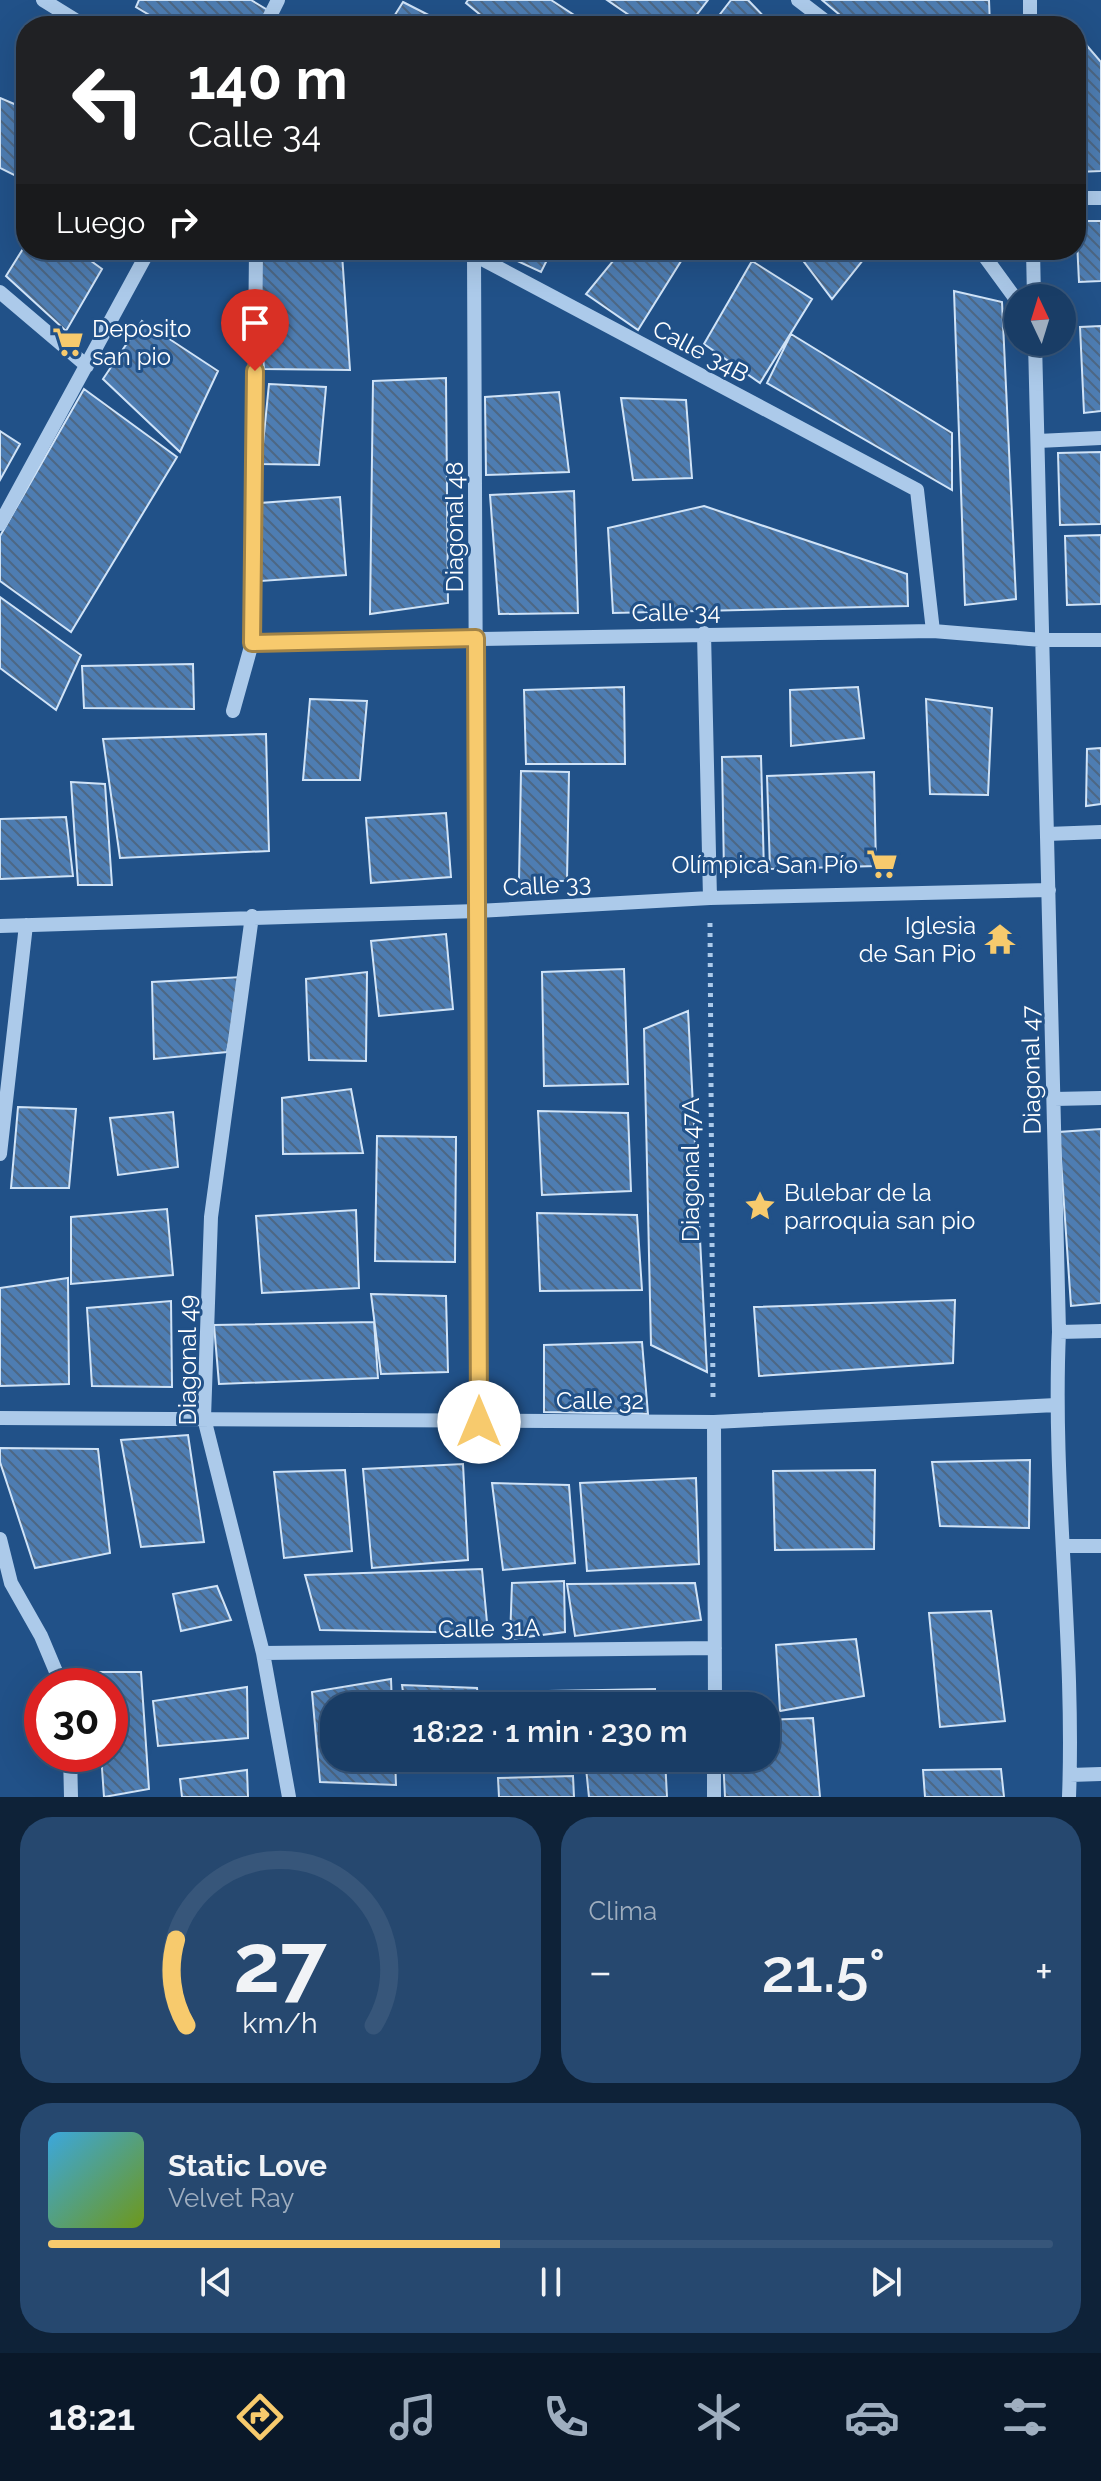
<!DOCTYPE html>
<html lang="es">
<head>
<meta charset="utf-8">
<style>
	body { margin:0; font-family:Raleway,sans-serif; background:#26486f; color:#f1f3f6; height:100vh; display:flex; flex-direction:column; font-size:30px; white-space:nowrap }
	* { box-sizing:border-box; margin:0 }
	p { font-size:26px; color:#9faebf }
	.icon { flex:none; width:44px; height:44px; fill:none; stroke:currentColor; stroke-width:2; stroke-linecap:round; stroke-linejoin:round }
	.map { position:relative; height:1797px; overflow:hidden }
	.drawer { display:flex; flex-direction:column; gap:20px; padding:20px; background:#0e2238; flex:1 }
	.drawer>* { flex:none }
	.top-card { position:absolute; left:16px; top:16px; width:1070px; height:244px; border-radius:32px; box-shadow:0 8px 32px #0002,0 0 0 2px #37567a; background:#202124; color:#fff; overflow:hidden }
	.needle { width:52px; rotate:356deg }
	.controls { position:absolute; left:1004px; top:284px; display:grid; gap:16px }
	.controls a { display:grid; place-items:center; width:72px; height:72px; border-radius:50%; background:#193d66; box-shadow:0 8px 32px #0002,0 0 0 2px #37567a; font-size:40px }
	.speed { position:absolute; left:24px; top:1668px; display:flex; gap:16px; font-size:40px; font-weight:700; text-align:center }
	.speed>* { display:grid; place-content:center; width:104px; height:104px; border-radius:50%; background:#193d66; box-shadow:0 8px 32px #0002,0 0 0 2px #37567a; line-height:1 }
	.speed .limit { border:12px solid #d22; background:#fff; color:#111 }
	.pin { position:absolute; display:grid; place-items:center; width:68px; height:68px; color:#fff; margin:-82px -34px; border-radius:50% 50% 50% 0; rotate:-45deg; box-shadow:0 0 8px #0007 }
	.pin .icon { rotate:45deg }
	.me { position:absolute; width:88px; margin:-44px; rotate:0deg; stroke-linejoin:round; filter:drop-shadow(0 0 6px #0008) }
	.turn { display:flex; align-items:center; gap:28px; height:168px; padding:0 40px; font-size:36px }
	.turn .icon { width:104px; height:104px; stroke-width:2.5 }
	.turn b { display:block; font-size:56px; line-height:68px }
	.then { display:flex; align-items:center; height:76px; padding:0 40px; background:#0003; gap:16px; font-size:30px }
	.big { font-size:60px; font-weight:600; line-height:1.1 }
	.drawer .card { flex:1; display:flex; flex-direction:column; justify-content:center; gap:12px; min-width:0; padding:0 28px; border-radius:32px; background:#26486f }
	.drawer .dial { align-items:center; gap:0 }
	.dial svg { height:208px; overflow:visible; fill:none; stroke:#37567a; stroke-width:7; stroke-linecap:round; text-anchor:middle }
	.dial text { fill:#f1f3f6; stroke:none }
	.song { display:flex; align-items:center; gap:24px }
	.cover { width:96px; height:96px; border-radius:12px; background:linear-gradient(135deg,hsl(200 70% 55%),hsl(80 70% 35%)) }
	.played { height:8px; border-radius:4px; background:linear-gradient(90deg,#f7ca6d 45%,#37567a 45%) }
	.keys { display:flex; justify-content:space-around; direction:ltr }
	.heat { display:flex; justify-content:space-between; align-items:center; font-size:44px; direction:ltr }
	.drawer .tiles { flex:1; display:grid; gap:20px; grid-template-columns:1fr 1fr }
	.card:last-child { grid-column:span 2 }
	.trip { position:absolute; left:320px; top:1692px; width:460px; height:80px; border-radius:32px; background:#193d66; box-shadow:0 8px 32px #0002,0 0 0 2px #37567a; font-weight:600; line-height:80px; text-align:center }
	.tab-bar { display:flex; height:128px; justify-content:space-around; align-items:center; background:#0a1829; color:#9faebf }
	.tab-bar .icon { width:56px; height:56px }
	.tab-bar .current { color:#f7ca6d }
	.tab-bar b { font-size:36px; color:#f1f3f6 }
	.map>svg:first-child { display:block }
	.building { fill:url(#building-back-hatch); stroke:#d0e3f7; stroke-width:2 }
	.lines { fill:none; stroke-linecap:round; stroke-linejoin:round }
	.path { stroke:#accaea; stroke-width:5; stroke-dasharray:4 6; stroke-linecap:butt }
	.minor { stroke:#accaea; stroke-width:14 }
	.route-casing { stroke:#a18347; stroke-width:20 }
	.route { stroke:#f7ca6d; stroke-width:14 }
	.labels { text-anchor:middle; dominant-baseline:central; stroke-width:6; stroke-linejoin:round; paint-order:stroke }
	.poi-label { font-size:24px; fill:#fff; stroke:#215188; text-anchor:start }
	.street-label { font-size:24px; fill:#fff; stroke:#215188 }
</style>
</head>
<body>
<div class="map">
<svg width="1101" height="1797" viewBox="0 0 1101 1797">
	<defs>
		<pattern id="building-back-hatch" width="6" height="6" patternUnits="userSpaceOnUse" patternTransform="scale(2)"><rect width="6" height="6" fill="#4e7db2"/><path d="M-1 5l2 2M0 0l6 6M5-1l2 2" fill="none" stroke="#4d6784"/></pattern>
	</defs>
	<rect width="100%" height="100%" fill="#215188"/>
	<path class="building" d="M139,0H251L271,12L262,26H168L136,7Z
		M468,0H551L591,26H494L466,3Z
		M607,0H708L688,26H645Z
		M731,0H748L773,26H711Z
		M822,0H989L990,26H853Z
		M403,2L450,26H388Z
		M1076,33L1101,62V171L1078,172Z
		M0,98L26,109V181L0,168Z
		M1076,221H1101V281L1079,282Z
		M26,244V250H76L102,269L66,331L6,276Z
		M494,250H552L541,272Z
		M622,250H688L638,330L586,294Z
		M795,250H871L832,299Z
		M342,254L350,370L264,369L256,255Z
		M752,261L812,299L760,383L704,344Z
		M954,291L1002,302L1016,599L965,605Z
		M142,321L218,371L180,452L103,379Z
		M1101,326V411L1084,413L1080,327Z
		M791,334L952,433V490L767,383Z
		M446,378L448,603L370,614L373,381Z
		M269,384L326,387L319,465L261,464Z
		M84,389L177,457L71,632L0,581V536Z
		M559,392L569,472L486,475L485,397Z
		M621,398L686,400L692,478L633,480Z
		M0,431L20,444L0,480Z
		M1101,452V524L1060,525L1058,453Z
		M574,491L578,613L499,614L490,495Z
		M340,497L346,575L261,581L260,503Z
		M704,506L907,574L908,606L613,613L608,528Z
		M1101,535V604L1067,605L1065,536Z
		M0,597L81,655L56,710L0,668Z
		M193,664L194,709L84,708L82,666Z
		M624,687L625,764H526L524,690Z
		M858,687L864,738L791,746L790,690Z
		M310,699L367,701L360,780H303Z
		M926,699L992,708L988,795L930,794Z
		M266,734L269,851L120,858L103,739Z
		M1101,748V804L1086,806L1087,749Z
		M761,756L764,872L724,873L722,757Z
		M521,771L569,772L567,881H519Z
		M874,772L876,866L770,869L767,776Z
		M71,782L105,784L112,885H78Z
		M446,813L451,877L371,883L366,818Z
		M66,817L73,876L0,879V819Z
		M446,934L453,1009L379,1016L371,941Z
		M624,969L628,1084L544,1086L542,972Z
		M367,972L366,1061L309,1060L306,979Z
		M242,977L227,1052L154,1059L152,982Z
		M688,1011L707,1372L651,1345L644,1029Z
		M351,1089L363,1153L283,1154L282,1098Z
		M18,1107L76,1109L69,1188H11Z
		M538,1111L628,1113L631,1191L542,1195Z
		M173,1112L178,1167L118,1175L110,1118Z
		M1101,1129V1303L1071,1306L1059,1132Z
		M377,1136L456,1137L455,1262L375,1261Z
		M167,1209L173,1275L71,1284V1217Z
		M356,1210L359,1288L262,1293L256,1216Z
		M537,1213L637,1215L642,1290L540,1291Z
		M68,1278L69,1384L0,1386V1288Z
		M371,1294L446,1296L448,1372L381,1374Z
		M955,1300L953,1363L759,1376L754,1307Z
		M171,1301L172,1387L92,1386L87,1308Z
		M374,1322L378,1378L219,1384L214,1325Z
		M642,1342L648,1414L544,1412V1345Z
		M188,1435L204,1542L141,1547L121,1440Z
		M0,1448L98,1449L110,1553L35,1568L0,1462Z
		M1030,1460L1029,1528L940,1526L932,1462Z
		M463,1464L468,1560L372,1568L363,1469Z
		M345,1470L352,1551L284,1558L274,1472Z
		M875,1470L874,1549L775,1550L773,1471Z
		M696,1478L699,1564L587,1571L580,1483Z
		M492,1483L569,1485L575,1563L503,1570Z
		M482,1569L488,1633L320,1630L305,1575Z
		M564,1581L565,1632L510,1639L512,1583Z
		M695,1583L701,1620L575,1636L567,1584Z
		M217,1586L231,1620L181,1631L173,1594Z
		M991,1611L1005,1721L940,1727L929,1613Z
		M856,1639L864,1696L780,1711L776,1645Z
		M96,1672H141L149,1789L104,1797L101,1754H110V1686H97Z
		M391,1679L392,1706H334V1758H395L396,1785L320,1782L312,1692Z
		M402,1685L477,1688L479,1706H405Z
		M247,1687L248,1738L158,1746L153,1701Z
		M655,1689V1706H497L496,1692Z
		M813,1718L820,1797H725L723,1758H766V1720Z
		M413,1758H483V1764L415,1773Z
		M500,1758H576L500,1763Z
		M665,1758L667,1797H589L586,1768Z
		M1001,1769L1004,1797H925L923,1770Z
		M247,1770L248,1797H182L180,1779Z
		M573,1776L574,1797H499L498,1778Z"/>
	<g class="lines">
		<path class="path" d="M710,923L713,1397"/>
		<path class="minor" d="M43,0L85,26
			M798,0L832,26
			M1030,0V26
			M265,26L278,0
			M1076,198H1101
			M465,250L917,490L933,631
			M980,250L1018,302
			M1033,250L1034,298
			M474,255L479,1422
			M0,292L87,366
			M1035,342L1059,1332C1052,1487 1075,1642 1069,1797
			M1038,441L1101,438
			M0,524L149,250
			M704,633L710,898
			M252,643L933,631L1042,640H1101
			M233,711L252,643L256,250
			M1047,834L1101,832
			M252,916L211,1217L204,1418L263,1653L289,1797
			M0,926L477,911L710,898L1049,890
			M1054,1099L1101,1098
			M0,1154L26,925
			M1059,1332L1101,1331
			M0,1418L714,1422L1056,1405
			M714,1422L715,1706
			M0,1539L11,1583L41,1636L62,1686
			M1064,1546H1101
			M263,1653L715,1648
			M70,1754L71,1797
			M1070,1775L1101,1774
			M714,1797V1758"/>
	</g>
	<g class="lines">
		<defs>
			<path id="route" d="M255,371L252,643L476,638L479,1422"/>
		</defs>
		<use href="#route" class="route-casing"/>
		<use href="#route" class="route"/>
	</g>
	<defs>
		<symbol id="supermarket-bare" viewBox="-9 -9 18 18"><path d="M-6-5.5h2.5l.6 2H6L4.5 2H-2.5L-4.4-4H-6ZM-1.5 3.2a1.3 1.3 0 1 0 .1 0ZM3 3.2a1.3 1.3 0 1 0 .1 0Z" fill="#f7ca6d" stroke="#215188" stroke-width="2.5" paint-order="stroke"/></symbol>
		<symbol id="temple-bare" viewBox="-9 -9 18 18"><path d="M0-6L5-2H3V0L6.5 2.5H4V6H1.5V3h-3V6H-4V2.5H-6.5L-3 0V-2H-5Z" fill="#f7ca6d" stroke="#215188" stroke-width="2.5" paint-order="stroke"/></symbol>
		<symbol id="sight-bare" viewBox="-9 -9 18 18"><path d="M0-6L1.8-2.2L6-1.7L2.9 1.2L3.7 5.4L0 3.3L-3.7 5.4L-2.9 1.2L-6-1.7L-1.8-2.2Z" fill="#f7ca6d" stroke="#215188" stroke-width="2.5" paint-order="stroke"/></symbol>
	</defs>
	<g fill-rule="evenodd">
		<use href="#supermarket-bare" x="46" y="320" width="44" height="44"/>
		<use href="#supermarket-bare" x="860" y="842" width="44" height="44"/>
		<use href="#temple-bare" x="978" y="917" width="44" height="44"/>
		<use href="#sight-bare" x="738" y="1184" width="44" height="44"/>
	</g>
	<g class="labels">
		<g class="poi-label">
			<text x="92" y="328">Deposito<tspan x="92" dy="28">san pio</tspan></text>
			<text x="858" y="864" text-anchor="end">Olímpica San Pío</text>
			<text x="976" y="925" text-anchor="end">Iglesia<tspan x="976" dy="28">de San Pio</tspan></text>
			<text x="784" y="1192">Bulebar de la<tspan x="784" dy="28">parroquia san pio</tspan></text>
		</g>
		<g class="street-label">
			<text transform="translate(701 351) rotate(28)">Calle 34B</text>
			<text transform="translate(454 527) rotate(-90)">Diagonal 48</text>
			<text transform="translate(676 612) rotate(-1)">Calle 34</text>
			<text transform="translate(547 885) rotate(-3)">Calle 33</text>
			<text transform="translate(1031 1070) rotate(-91)">Diagonal 47</text>
			<text transform="translate(690 1170) rotate(-90)">Diagonal 47A</text>
			<text transform="translate(187 1360) rotate(-90)">Diagonal 49</text>
			<text x="600" y="1400">Calle 32</text>
			<text transform="translate(489 1628) rotate(-1)">Calle 31A</text>
		</g>
	</g>
</svg>
<div class="controls">
<a><svg class="needle" viewBox="-14 -14 28 28"><path d="M0-13l5 13h-10z" fill="#e53935"/><path d="M0 13l5-13h-10z" fill="#9faebf"/></svg></a>
</div>
<div class="speed"><div class="limit">30</div></div>
<div class="pin" style="left:255px;top:371px;background:#d93025"><svg class="icon" aria-label="arrive" viewBox="0 0 24 24"><path d="M6 21V4h12l-3 4 3 4H6"/></svg></div>
<svg class="me" style="left:479px;top:1422px" viewBox="-20 -20 40 40"><circle r="19" fill="#fff"/><path d="M0-13L10 11 0 6-10 11z" fill="#f7ca6d"/></svg>
<div class="trip">18:22 · 1 min · 230 m</div>
<div class="top-card">
<div class="turn"><svg class="icon" aria-label="left" viewBox="0 0 24 24"><path d="M17 20v-9H6M10 6l-5 5 5 5"/></svg><div><b>140 m</b>Calle 34</div></div>
<div class="then">Luego<svg class="icon" aria-label="right" viewBox="0 0 24 24"><path d="M7 20v-9h11M14 6l5 5-5 5"/></svg></div>
</div>
</div>
<section class="drawer">
<div class="tiles">
<div class="card dial"><svg viewBox="0 0 100 80">
<path d="M14 69A42 42 0 1 1 86 69"/>
<path d="M14 69A42 42 0 0 1 10 36" stroke="#f7ca6d"/>
<text x="50" y="56" font-size="32" font-weight="700">27</text>
<text x="50" y="72" font-size="11">km/h</text>
</svg></div>
<div class="card"><p>Clima</p>
<div class="heat"><a>−</a><b class="big">21.5°</b><a>+</a></div>
</div>
<div class="card">
<div class="song"><i class="cover"></i><div><b>Static Love</b><p>Velvet Ray</p></div></div>
<div class="played"></div>
<div class="keys"><svg class="icon" aria-label="previous" viewBox="0 0 24 24"><path d="M18 5L8 12l10 7zM5 5v14"/></svg><svg class="icon" aria-label="pause" viewBox="0 0 24 24"><path d="M8 5v14M16 5v14"/></svg><svg class="icon" aria-label="next" viewBox="0 0 24 24"><path d="M6 5l10 7-10 7zM19 5v14"/></svg></div>
</div>
</div>
</section>
<nav class="tab-bar">
<b>18:21</b>
<svg class="icon current" aria-label="directions" viewBox="0 0 24 24"><path d="M12 3l9 9-9 9-9-9zM9 14v-3h6M13 9l2 2-2 2"/></svg>
<svg class="icon" aria-label="music" viewBox="0 0 24 24"><path d="M9 18V5l10-2v13"/><circle cx="6" cy="18" r="3"/><circle cx="16" cy="16" r="3"/></svg>
<svg class="icon" aria-label="phone" viewBox="0 0 24 24"><path d="M5 4h4l2 5-3 2q2 4 5 5l2-3 5 2v4C11 20 4 13 5 4z"/></svg>
<svg class="icon" aria-label="climate" viewBox="0 0 24 24"><path d="M12 3v18M4 7l16 10M4 17L20 7"/></svg>
<svg class="icon" aria-label="car" viewBox="0 0 24 24"><path d="M5 17H2v-5l4-1 3-4h7l3 4 3 1v5h-3M9 17h6M6 11h13"/><circle cx="7" cy="17" r="2"/><circle cx="17" cy="17" r="2"/></svg>
<svg class="icon" aria-label="filters" viewBox="0 0 24 24"><path d="M4 7h16M4 17h16"/><circle cx="9" cy="7" r="2"/><circle cx="15" cy="17" r="2"/></svg>
</nav>
</body>
</html>
